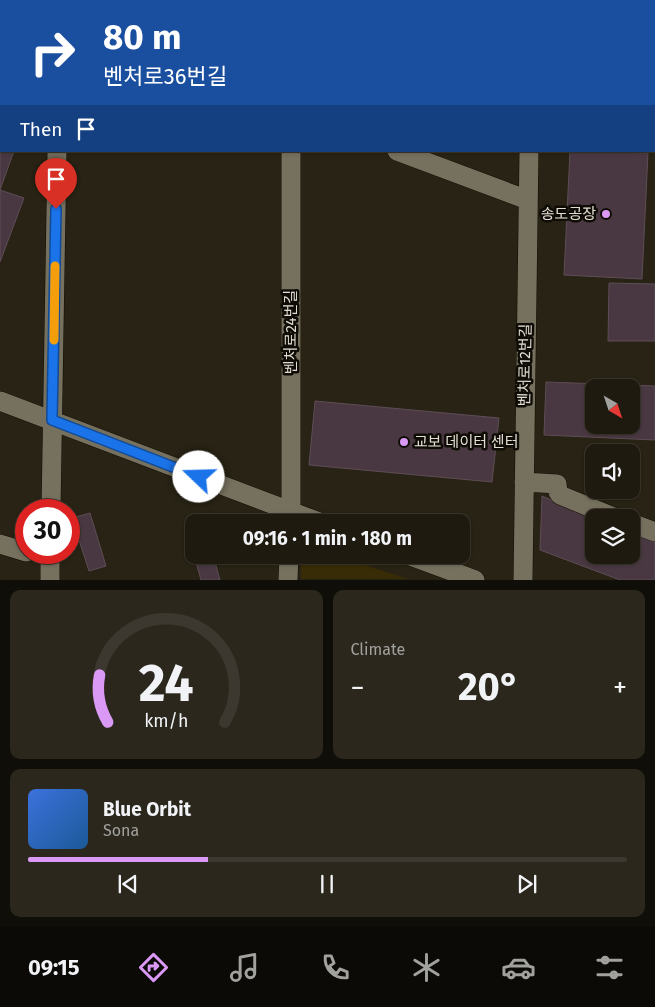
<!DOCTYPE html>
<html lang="en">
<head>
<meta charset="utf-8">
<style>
	body { margin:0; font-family:"Fira Sans","Noto Sans KR",sans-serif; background:#2b271d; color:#f1f3f6; height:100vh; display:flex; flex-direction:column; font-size:19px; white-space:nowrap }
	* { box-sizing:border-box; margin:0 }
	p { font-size:16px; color:#a1a19e }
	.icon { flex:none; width:28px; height:28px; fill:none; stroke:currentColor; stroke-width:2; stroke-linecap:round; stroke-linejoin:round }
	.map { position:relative; height:580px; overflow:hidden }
	.details { display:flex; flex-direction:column; gap:10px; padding:10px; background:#100e08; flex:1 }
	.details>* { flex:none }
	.hud { position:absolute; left:0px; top:0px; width:655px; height:152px; box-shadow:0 1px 4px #0004,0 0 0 1px #3c382f; background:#1a4fa0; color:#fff; overflow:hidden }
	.needle { width:32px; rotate:141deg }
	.buttons { position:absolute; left:585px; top:379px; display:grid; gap:10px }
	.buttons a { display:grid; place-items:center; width:55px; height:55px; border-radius:10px; background:#1e1a0f; box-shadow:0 1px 4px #0004,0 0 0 1px #3c382f; font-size:25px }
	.speed { position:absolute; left:15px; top:499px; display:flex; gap:10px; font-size:25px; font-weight:700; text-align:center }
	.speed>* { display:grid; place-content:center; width:65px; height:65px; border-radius:50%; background:#1e1a0f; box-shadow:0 1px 4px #0004,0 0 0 1px #3c382f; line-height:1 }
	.speed .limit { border:8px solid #d22; background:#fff; color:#111 }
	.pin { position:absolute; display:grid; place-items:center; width:42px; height:42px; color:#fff; margin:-51px -21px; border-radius:50% 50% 50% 0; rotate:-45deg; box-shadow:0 0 5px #0007 }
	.pin .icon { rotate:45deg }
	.me { position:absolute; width:55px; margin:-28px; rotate:291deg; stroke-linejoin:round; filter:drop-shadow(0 0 4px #0008) }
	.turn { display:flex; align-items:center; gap:18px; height:105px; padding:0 20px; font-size:22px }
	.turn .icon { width:65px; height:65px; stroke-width:2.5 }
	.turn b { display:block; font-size:35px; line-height:42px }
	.then { display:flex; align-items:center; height:48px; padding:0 20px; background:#0003; gap:10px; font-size:19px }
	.big { font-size:38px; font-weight:700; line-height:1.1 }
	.details .widget { flex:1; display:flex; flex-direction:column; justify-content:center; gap:8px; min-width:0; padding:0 18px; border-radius:10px; background:#2b271d }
	.details .dial { align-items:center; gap:0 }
	.dial svg { height:130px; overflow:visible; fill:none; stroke:#3c382f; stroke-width:7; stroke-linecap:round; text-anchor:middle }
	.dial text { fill:#f1f3f6; stroke:none }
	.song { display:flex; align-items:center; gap:15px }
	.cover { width:60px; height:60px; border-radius:8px; background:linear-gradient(135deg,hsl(220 70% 55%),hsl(210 70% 35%)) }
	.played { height:5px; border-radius:2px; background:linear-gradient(90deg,#db99f6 30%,#3c382f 30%) }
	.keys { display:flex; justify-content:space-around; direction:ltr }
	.heat { display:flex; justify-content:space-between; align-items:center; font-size:28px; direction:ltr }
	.details .tiles { flex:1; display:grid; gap:10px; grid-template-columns:1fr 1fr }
	.widget:last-child { grid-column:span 2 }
	.trip { position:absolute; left:185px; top:514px; width:285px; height:50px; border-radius:10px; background:#1e1a0f; box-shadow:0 1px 4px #0004,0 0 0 1px #3c382f; font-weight:700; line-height:50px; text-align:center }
	.menu { display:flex; height:80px; justify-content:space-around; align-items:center; background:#0c0a06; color:#a1a19e }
	.menu .icon { width:35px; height:35px }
	.menu .active { color:#db99f6 }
	.menu b { font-size:22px; color:#f1f3f6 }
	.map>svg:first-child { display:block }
	.green { fill:#382c06 }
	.building { fill:#493841; stroke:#5e4d56; fill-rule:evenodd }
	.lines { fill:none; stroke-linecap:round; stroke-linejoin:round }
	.minor-casing { stroke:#110c01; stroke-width:20 }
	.minor { stroke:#76705e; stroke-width:19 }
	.route-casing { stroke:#114b97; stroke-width:12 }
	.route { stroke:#1a73e8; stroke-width:9 }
	.slow { stroke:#f59e0b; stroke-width:9 }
	.poi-dot { fill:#db99f6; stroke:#0f0c06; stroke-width:2 }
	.labels { text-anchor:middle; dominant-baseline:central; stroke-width:5; stroke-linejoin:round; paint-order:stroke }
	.poi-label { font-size:15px; fill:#e1ddd3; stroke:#0f0c06; text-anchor:end }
	.street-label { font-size:15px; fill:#e1ddd3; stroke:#0f0c06 }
</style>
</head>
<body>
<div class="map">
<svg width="655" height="580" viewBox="0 0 655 580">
	<rect width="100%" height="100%" fill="#282314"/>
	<path class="green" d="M309,555H334L408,579H301V563Z"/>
	<path class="building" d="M360,0H492L360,1Z
		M0,87L1,151H14L0,190L24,198L0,262Z
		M570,151L648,153L642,279L564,275Z
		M609,283L655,284V341H608Z
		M546,382L655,386V440L544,435ZM594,388H631V425H594Z
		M315,401L499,418L492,482L309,465Z
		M542,496L595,518L594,555H631V532L655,542V580H620L540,550Z
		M90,513L106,566L89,571L72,518Z
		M194,555H213L220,580H201Z"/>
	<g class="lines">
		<defs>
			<path id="minor" d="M60,1V0
				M295,1V0
				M534,1V0
				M0,4L1,5
				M397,151L528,200
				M0,401L319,522
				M524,482L557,484L558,492L560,495L616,518
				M51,510L57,151
				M291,522V151
				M631,523L655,532
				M0,544L26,552
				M408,555L475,580
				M50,580V552
				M288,580L289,555
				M523,580L529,151"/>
		</defs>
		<use href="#minor" class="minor-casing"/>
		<use href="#minor" class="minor"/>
	</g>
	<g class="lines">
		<defs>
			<path id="route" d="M56,209L52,420L199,477"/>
		</defs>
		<use href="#route" class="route-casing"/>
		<use href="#route" class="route"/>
		<path class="slow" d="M54,340L55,266"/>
	</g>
	<g class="poi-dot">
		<circle cx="606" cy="214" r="5"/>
		<circle cx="404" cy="442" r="5"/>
	</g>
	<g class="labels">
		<g class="poi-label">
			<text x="596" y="214">송도공장</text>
			<text x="414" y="442" text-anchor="start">교보 데이터 센터</text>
		</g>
		<g class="street-label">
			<text transform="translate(291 332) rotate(-90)">벤처로24번길</text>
			<text transform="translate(525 365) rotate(-89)">벤처로12번길</text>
		</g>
	</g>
</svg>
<div class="buttons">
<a><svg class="needle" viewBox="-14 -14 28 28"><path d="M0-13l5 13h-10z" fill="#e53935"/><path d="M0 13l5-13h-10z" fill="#a1a19e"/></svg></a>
<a><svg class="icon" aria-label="sound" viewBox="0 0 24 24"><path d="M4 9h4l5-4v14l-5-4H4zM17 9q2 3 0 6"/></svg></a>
<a><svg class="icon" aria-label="layers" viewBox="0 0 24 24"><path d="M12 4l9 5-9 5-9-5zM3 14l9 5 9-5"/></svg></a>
</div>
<div class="speed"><div class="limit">30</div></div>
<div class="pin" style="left:56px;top:209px;background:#d93025"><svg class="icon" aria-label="arrive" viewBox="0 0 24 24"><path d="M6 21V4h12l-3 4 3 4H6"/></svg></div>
<svg class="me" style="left:199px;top:477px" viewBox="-20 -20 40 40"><circle r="19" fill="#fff"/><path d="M0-13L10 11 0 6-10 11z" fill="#1a73e8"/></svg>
<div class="trip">09:16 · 1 min · 180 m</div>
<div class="hud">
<div class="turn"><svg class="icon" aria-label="right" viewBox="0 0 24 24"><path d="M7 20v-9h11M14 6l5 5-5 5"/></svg><div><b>80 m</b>벤처로36번길</div></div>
<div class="then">Then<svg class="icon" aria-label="arrive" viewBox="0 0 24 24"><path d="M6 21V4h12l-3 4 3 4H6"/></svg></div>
</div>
</div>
<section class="details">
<div class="tiles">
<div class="widget dial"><svg viewBox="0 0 100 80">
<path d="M14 69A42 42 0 1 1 86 69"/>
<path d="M14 69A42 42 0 0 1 9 40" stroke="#db99f6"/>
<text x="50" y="56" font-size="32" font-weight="700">24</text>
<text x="50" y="72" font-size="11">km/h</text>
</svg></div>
<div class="widget"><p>Climate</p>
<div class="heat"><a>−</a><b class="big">20°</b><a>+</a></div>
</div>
<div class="widget">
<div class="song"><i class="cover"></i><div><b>Blue Orbit</b><p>Sona</p></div></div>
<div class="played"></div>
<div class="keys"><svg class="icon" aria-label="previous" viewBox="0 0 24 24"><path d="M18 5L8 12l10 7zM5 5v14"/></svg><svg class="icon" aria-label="pause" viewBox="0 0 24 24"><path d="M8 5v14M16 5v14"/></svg><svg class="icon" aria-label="next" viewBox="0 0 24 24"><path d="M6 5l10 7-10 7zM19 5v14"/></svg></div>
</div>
</div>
</section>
<nav class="menu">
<b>09:15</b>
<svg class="icon active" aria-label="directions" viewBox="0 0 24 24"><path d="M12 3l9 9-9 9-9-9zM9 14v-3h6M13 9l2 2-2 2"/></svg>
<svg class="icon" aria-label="music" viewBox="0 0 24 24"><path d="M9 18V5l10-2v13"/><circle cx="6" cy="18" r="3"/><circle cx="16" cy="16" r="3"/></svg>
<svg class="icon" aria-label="phone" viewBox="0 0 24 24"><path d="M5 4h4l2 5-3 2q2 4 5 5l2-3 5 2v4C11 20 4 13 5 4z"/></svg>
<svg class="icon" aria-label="climate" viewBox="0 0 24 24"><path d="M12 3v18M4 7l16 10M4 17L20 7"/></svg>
<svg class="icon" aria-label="car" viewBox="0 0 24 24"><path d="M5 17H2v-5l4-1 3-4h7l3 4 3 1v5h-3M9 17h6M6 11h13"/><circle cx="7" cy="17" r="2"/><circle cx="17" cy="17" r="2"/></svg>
<svg class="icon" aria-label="filters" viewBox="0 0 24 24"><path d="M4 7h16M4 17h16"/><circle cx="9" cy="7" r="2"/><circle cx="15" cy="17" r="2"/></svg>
</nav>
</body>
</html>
